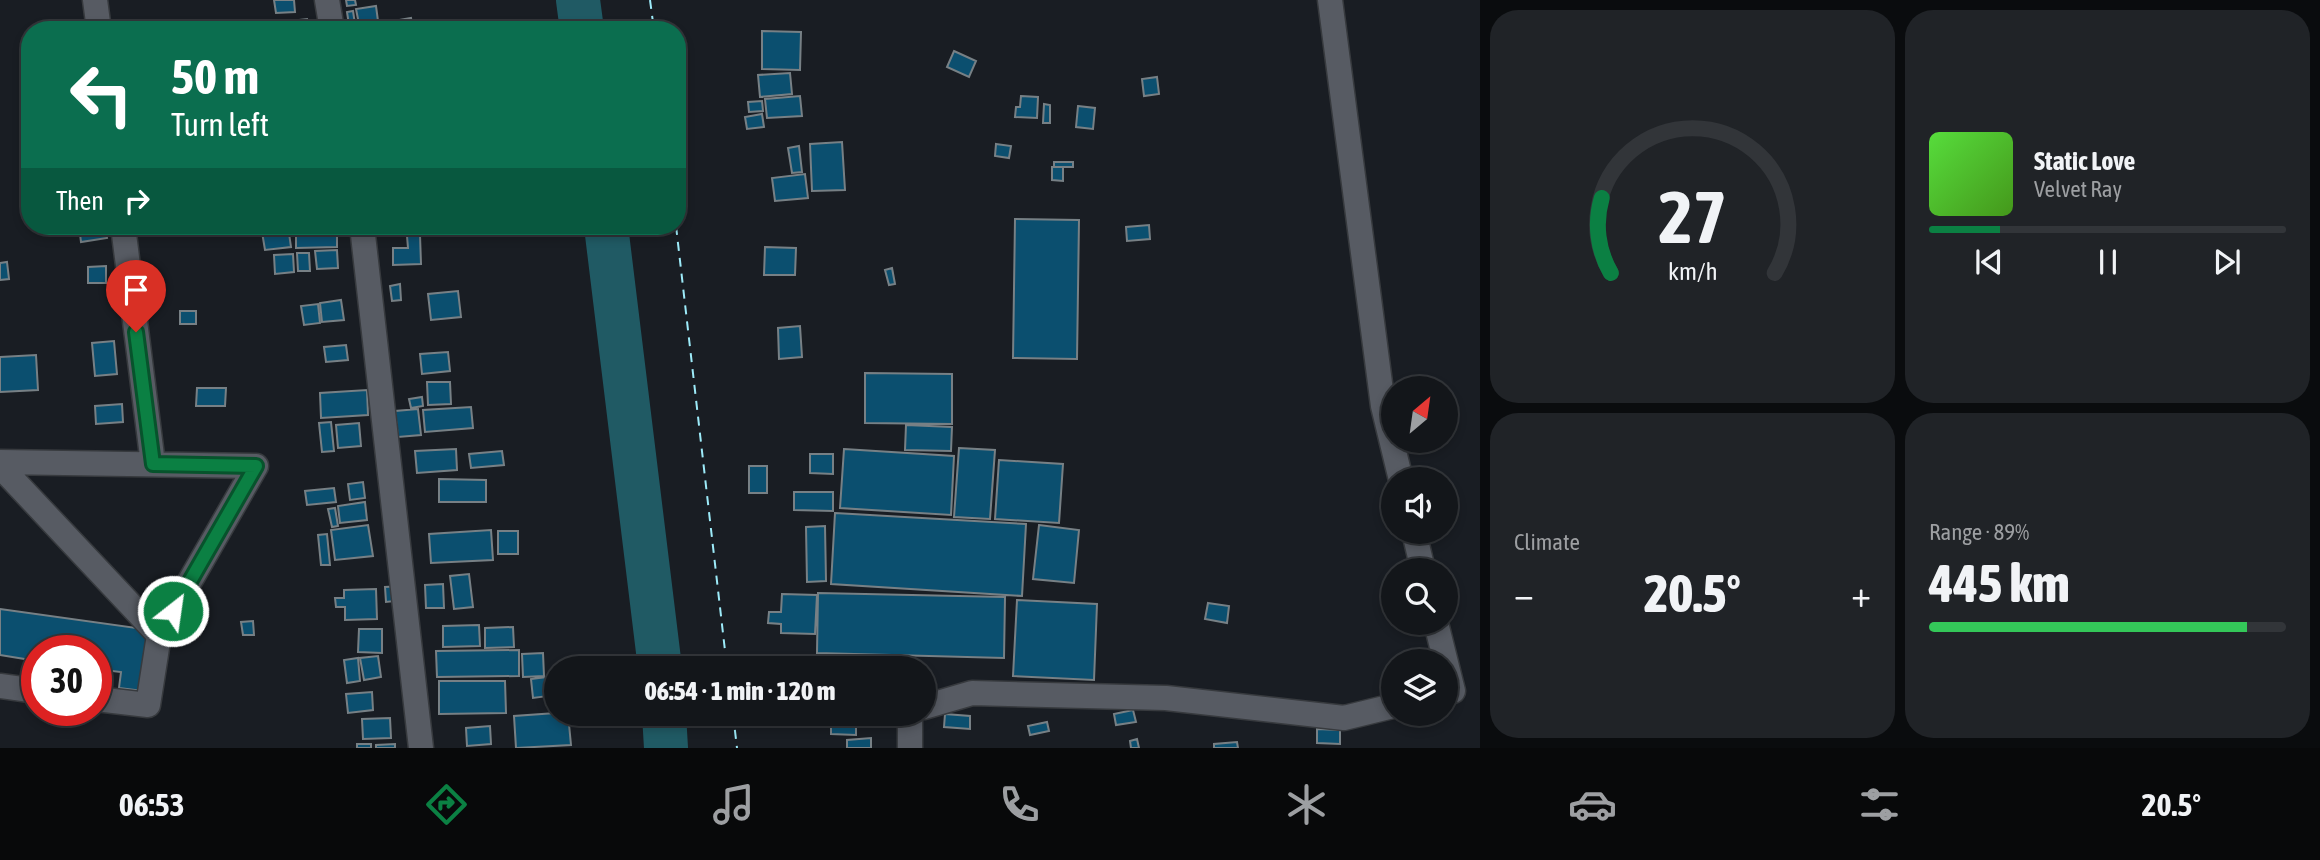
<!DOCTYPE html>
<html lang="en">
<head>
<meta charset="utf-8">
<style>
	body { margin:0; font-family:"Asap Condensed",sans-serif; background:#202327; color:#f1f3f6; height:100vh; display:flex; flex-direction:column; font-size:26px; white-space:nowrap }
	* { box-sizing:border-box; margin:0 }
	p { font-size:23px; color:#9d9fa2 }
	.icon { flex:none; width:38px; height:38px; fill:none; stroke:currentColor; stroke-width:2; stroke-linecap:round; stroke-linejoin:round }
	.map { position:relative; flex:1; overflow:hidden }
	.details { display:flex; flex-direction:column; gap:10px; padding:10px; background:#0a0c0e; width:840px }
	.details>* { flex:none }
	.banner { position:absolute; left:21px; top:21px; width:665px; height:214px; border-radius:28px; box-shadow:0 4px 10px #0003,0 0 0 2px #323539; background:#0b6e4f; color:#fff; overflow:hidden }
	.needle { width:46px; rotate:29deg }
	.controls { position:absolute; left:1381px; top:376px; display:grid; gap:14px }
	.controls a { display:grid; place-items:center; width:77px; height:77px; border-radius:50%; background:#13161a; box-shadow:0 4px 10px #0003,0 0 0 2px #323539; font-size:35px }
	.speed { position:absolute; left:21px; top:635px; display:flex; gap:14px; font-size:35px; font-weight:700; text-align:center }
	.speed>* { display:grid; place-content:center; width:91px; height:91px; border-radius:50%; background:#13161a; box-shadow:0 4px 10px #0003,0 0 0 2px #323539; line-height:1 }
	.speed .limit { border:10px solid #d22; background:#fff; color:#111 }
	.pin { position:absolute; display:grid; place-items:center; width:60px; height:60px; color:#fff; margin:-72px -30px; border-radius:50% 50% 50% 0; rotate:-45deg; box-shadow:0 0 7px #0007 }
	.pin .icon { rotate:45deg }
	.me { position:absolute; width:77px; margin:-38px; rotate:30deg; stroke-linejoin:round; filter:drop-shadow(0 0 5px #0008) }
	.turn { display:flex; align-items:center; gap:24px; height:147px; padding:0 35px; font-size:32px }
	.turn .icon { width:91px; height:91px; stroke-width:2.5 }
	.turn b { display:block; font-size:49px; line-height:60px }
	.then { display:flex; align-items:center; height:66px; padding:0 35px; background:#0003; gap:14px; font-size:26px }
	.big { font-size:52px; font-weight:800; line-height:1.1 }
	.details .card { flex:1; display:flex; flex-direction:column; justify-content:center; gap:10px; min-width:0; padding:0 24px; border-radius:28px; background:#202327 }
	.details .dial { align-items:center; gap:0 }
	.dial svg { height:182px; overflow:visible; fill:none; stroke:#323539; stroke-width:7; stroke-linecap:round; text-anchor:middle }
	.dial text { fill:#f1f3f6; stroke:none }
	.song { display:flex; align-items:center; gap:21px }
	.cover { width:84px; height:84px; border-radius:10px; background:linear-gradient(135deg,hsl(110 70% 55%),hsl(100 70% 35%)) }
	.played { height:7px; border-radius:4px; background:linear-gradient(90deg,#0b8043 20%,#323539 20%) }
	.keys { display:flex; justify-content:space-around; direction:ltr }
	.heat { display:flex; justify-content:space-between; align-items:center; font-size:38px; direction:ltr }
	.charge { height:10px; border-radius:5px; background:linear-gradient(90deg,#34c759 89%,#323539 0) }
	.details .tiles { flex:1; display:grid; gap:10px; grid-template-columns:repeat(2,1fr) }
	.trip { position:absolute; left:544px; top:656px; width:392px; height:70px; border-radius:35px; background:#13161a; box-shadow:0 4px 10px #0003,0 0 0 2px #323539; font-weight:800; line-height:70px; text-align:center }
	.dock { display:flex; height:112px; justify-content:space-around; align-items:center; background:#08090a; color:#9d9fa2 }
	.dock .icon { width:49px; height:49px }
	.dock .selected { color:#0b8043 }
	.dock b { font-size:32px; color:#f1f3f6 }
	main { display:flex; flex:1; min-height:0 }
	.map>svg:first-child { display:block }
	.lines { fill:none; stroke-linecap:round; stroke-linejoin:round }
	.river { stroke:#205a64; stroke-width:44 }
	.ferry { stroke:#9debf9; stroke-width:2; stroke-dasharray:9 7; stroke-linecap:butt }
	.building { fill:#0b4f6f; stroke:#778085; stroke-width:2 }
	.street-casing { stroke:#373a3e; stroke-width:27 }
	.street { stroke:#575b63; stroke-width:24 }
	.route-casing { stroke:#07532c; stroke-width:18 }
	.route { stroke:#0b8043; stroke-width:12 }
</style>
</head>
<body>
<main>
<div class="map">
<svg width="1480" height="748" viewBox="0 0 1480 748">
	<rect width="100%" height="100%" fill="#191d23"/>
	<g class="lines">
		<path class="river" d="M578,0L582,30
			M606,226L660,668
			M664,714L666,748"/>
		<path class="ferry" d="M650,0L654,30
			M676,226L727,668
			M733,714L737,748"/>
	</g>
	<path class="building" d="M274,0H294L295,12L276,13Z
		M346,0H355L356,5L347,6Z
		M376,6L378,21L359,24L356,9Z
		M353,11L355,24L349,25L347,12Z
		M411,18L413,30H383L382,23Z
		M307,19L308,30H291L289,21Z
		M373,24L374,30H360L359,28Z
		M762,31L801,32L800,70L762,69Z
		M954,51L976,61L969,77L947,67Z
		M790,73L792,94L760,97L758,75Z
		M1157,77L1159,94L1144,96L1142,79Z
		M800,96L802,116L767,118L765,99Z
		M1021,96L1038,97L1037,118L1015,117L1016,107H1020Z
		M762,101L763,111L749,112L748,102Z
		M1044,104L1050,105V123H1043Z
		M1078,106L1095,108L1093,129L1076,127Z
		M762,114L764,127L747,129L745,117Z
		M842,142L845,190L812,191L810,144Z
		M996,144L1011,146L1009,158L995,156Z
		M799,146L802,172L792,173L788,148Z
		M1054,162H1073V167H1054Z
		M1052,167H1063V181L1052,180Z
		M805,174L808,198L775,201L772,178Z
		M1015,219L1079,220L1077,359L1013,358Z
		M1149,225L1150,239L1127,241L1126,227Z
		M79,226H105L107,238L81,242Z
		M261,226H288L291,247L265,250Z
		M296,226H337V247L296,248Z
		M368,226H381V235L369,236Z
		M383,226H395L396,234L384,235Z
		M399,226H415V230L400,232Z
		M420,235L421,264L393,265V248H408L407,236Z
		M765,247L796,248L795,275H764Z
		M337,250L338,268L317,269L315,251Z
		M297,253H309L310,271H298Z
		M293,254L294,272L275,274L274,255Z
		M7,262L9,279L0,280V263Z
		M106,266V283H88V267Z
		M892,268L895,284L889,285L885,270Z
		M400,284L401,300L392,301L390,286Z
		M458,291L461,317L431,320L428,294Z
		M341,300L344,320L322,322L320,303Z
		M318,304L320,323L304,325L301,306Z
		M180,311H196V324H180Z
		M800,326L802,357L779,359L778,328Z
		M114,341L117,374L95,376L92,343Z
		M346,345L348,360L326,362L324,347Z
		M448,352L450,371L422,374L420,354Z
		M36,355L38,390L0,392V357Z
		M865,373L952,374V424L865,423Z
		M427,382H450L451,404L428,405Z
		M197,388H226L225,406H196Z
		M367,390L368,415L321,418L320,393Z
		M422,397L423,406L411,408L409,399Z
		M122,404L123,422L96,424L95,406Z
		M471,407L473,428L425,432L423,410Z
		M418,409L421,435L398,437L395,411Z
		M331,422L334,451L322,452L319,423Z
		M359,423L361,446L338,448L336,425Z
		M906,425L952,427L951,451L905,450Z
		M959,448L995,450L990,519L954,517Z
		M456,449L457,470L417,473L415,451Z
		M844,449L954,456L951,515L840,508Z
		M502,451L504,465L471,468L469,454Z
		M810,454H833V474L810,473Z
		M999,460L1063,464L1059,523L995,519Z
		M749,466H767V493H749Z
		M439,479L486,480V502H439Z
		M363,482L365,498L350,500L348,484Z
		M334,488L336,502L307,505L305,491Z
		M794,492H833V511L794,510Z
		M365,502L367,520L340,523L338,506Z
		M335,508L338,526L332,527L328,509Z
		M835,513L1026,524L1022,596L831,584Z
		M368,525L373,556L335,560L331,530Z
		M1039,525L1079,530L1074,583L1033,579Z
		M825,526L826,581L807,582L806,527Z
		M491,530L493,560L431,563L429,534Z
		M498,531H518V554H498Z
		M327,534L330,565H321L318,535Z
		M469,574L473,607L454,609L450,576Z
		M443,584L444,608H426L425,585Z
		M402,586L403,600L386,602L385,587Z
		M376,589L377,619L345,620V607H336L335,598H344V590Z
		M818,593L1005,597L1004,658L817,653Z
		M782,594L817,595L815,634L781,633V624L768,623L769,612H781Z
		M1017,600L1097,604L1094,680L1013,676Z
		M1208,603L1229,606L1227,623L1205,619Z
		M0,609L151,630L143,691L119,688L121,672L96,669V651H37V661L0,655Z
		M253,621L254,635H243L241,622Z
		M479,625L480,646L443,647V626Z
		M513,627L514,647L485,648V628Z
		M359,629H382V653L358,652Z
		M519,650V676L437,677L436,651Z
		M543,653L544,676L523,677L522,654Z
		M378,656L381,677L364,680L360,658Z
		M358,658L360,681L347,683L344,660Z
		M555,676L556,695L533,698L531,679Z
		M439,681H505L506,713L439,714Z
		M372,692L373,710L348,713L346,694Z
		M1133,710L1136,722L1116,725L1114,714Z
		M556,713L568,714L571,745L516,748L514,716Z
		M831,714L856,715V735L831,734Z
		M945,714L970,716V729L944,727Z
		M390,718L391,738L363,739L362,719Z
		M1047,722L1049,731L1030,735L1028,726Z
		M490,726L491,744L467,746L466,728Z
		M1317,729L1340,730V744L1317,743Z
		M871,738V748H847V740Z
		M1137,739L1139,748H1131L1130,741Z
		M1237,742L1238,748H1214V744Z
		M357,744H371V748H357Z
		M395,744V748H376V745Z"/>
	<g class="lines">
		<defs>
			<path id="street" d="M95,0L99,30
				M327,0L332,30
				M1330,0L1383,406L1401,480
				M123,226L153,464
				M362,226L421,748
				M0,462L256,466L159,635
				M0,466L159,635L148,705L96,699
				M1414,532L1423,570
				M1436,623L1453,691L1446,693
				M0,686L37,691
				M924,707L972,693L1166,698L1344,718L1393,706
				M910,748V714"/>
		</defs>
		<use href="#street" class="street-casing"/>
		<use href="#street" class="street"/>
	</g>
	<g class="lines">
		<defs>
			<path id="route" d="M136,332L153,464L256,466L173,611"/>
		</defs>
		<use href="#route" class="route-casing"/>
		<use href="#route" class="route"/>
	</g>
</svg>
<div class="controls">
<a><svg class="needle" viewBox="-14 -14 28 28"><path d="M0-13l5 13h-10z" fill="#e53935"/><path d="M0 13l5-13h-10z" fill="#9d9fa2"/></svg></a>
<a><svg class="icon" aria-label="sound" viewBox="0 0 24 24"><path d="M4 9h4l5-4v14l-5-4H4zM17 9q2 3 0 6"/></svg></a>
<a><svg class="icon" aria-label="search" viewBox="0 0 24 24"><circle cx="10" cy="10" r="6"/><path d="M15 15l6 6"/></svg></a>
<a><svg class="icon" aria-label="layers" viewBox="0 0 24 24"><path d="M12 4l9 5-9 5-9-5zM3 14l9 5 9-5"/></svg></a>
</div>
<div class="speed"><div class="limit">30</div></div>
<div class="pin" style="left:136px;top:332px;background:#d93025"><svg class="icon" aria-label="arrive" viewBox="0 0 24 24"><path d="M6 21V4h12l-3 4 3 4H6"/></svg></div>
<svg class="me" style="left:173px;top:611px" viewBox="-20 -20 40 40"><circle r="17" fill="#0b8043" stroke="#fff" stroke-width="3"/><path d="M0-11L8 9 0 5-8 9z" fill="#fff"/></svg>
<div class="trip">06:54 · 1 min · 120 m</div>
<div class="banner">
<div class="turn"><svg class="icon" aria-label="left" viewBox="0 0 24 24"><path d="M17 20v-9H6M10 6l-5 5 5 5"/></svg><div><b>50 m</b>Turn left</div></div>
<div class="then">Then<svg class="icon" aria-label="right" viewBox="0 0 24 24"><path d="M7 20v-9h11M14 6l5 5-5 5"/></svg></div>
</div>
</div>
<section class="details">
<div class="tiles">
<div class="card dial"><svg viewBox="0 0 100 80">
<path d="M14 69A42 42 0 1 1 86 69"/>
<path d="M14 69A42 42 0 0 1 10 36" stroke="#0b8043"/>
<text x="50" y="56" font-size="32" font-weight="700">27</text>
<text x="50" y="72" font-size="11">km/h</text>
</svg></div>
<div class="card">
<div class="song"><i class="cover"></i><div><b>Static Love</b><p>Velvet Ray</p></div></div>
<div class="played"></div>
<div class="keys"><svg class="icon" aria-label="previous" viewBox="0 0 24 24"><path d="M18 5L8 12l10 7zM5 5v14"/></svg><svg class="icon" aria-label="pause" viewBox="0 0 24 24"><path d="M8 5v14M16 5v14"/></svg><svg class="icon" aria-label="next" viewBox="0 0 24 24"><path d="M6 5l10 7-10 7zM19 5v14"/></svg></div>
</div>
<div class="card"><p>Climate</p>
<div class="heat"><a>−</a><b class="big">20.5°</b><a>+</a></div>
</div>
<div class="card"><p>Range · 89%</p><b class="big">445 km</b><div class="charge"></div></div>
</div>
</section>
</main>
<nav class="dock">
<b>06:53</b>
<svg class="icon selected" aria-label="directions" viewBox="0 0 24 24"><path d="M12 3l9 9-9 9-9-9zM9 14v-3h6M13 9l2 2-2 2"/></svg>
<svg class="icon" aria-label="music" viewBox="0 0 24 24"><path d="M9 18V5l10-2v13"/><circle cx="6" cy="18" r="3"/><circle cx="16" cy="16" r="3"/></svg>
<svg class="icon" aria-label="phone" viewBox="0 0 24 24"><path d="M5 4h4l2 5-3 2q2 4 5 5l2-3 5 2v4C11 20 4 13 5 4z"/></svg>
<svg class="icon" aria-label="climate" viewBox="0 0 24 24"><path d="M12 3v18M4 7l16 10M4 17L20 7"/></svg>
<svg class="icon" aria-label="car" viewBox="0 0 24 24"><path d="M5 17H2v-5l4-1 3-4h7l3 4 3 1v5h-3M9 17h6M6 11h13"/><circle cx="7" cy="17" r="2"/><circle cx="17" cy="17" r="2"/></svg>
<svg class="icon" aria-label="filters" viewBox="0 0 24 24"><path d="M4 7h16M4 17h16"/><circle cx="9" cy="7" r="2"/><circle cx="15" cy="17" r="2"/></svg>
<b>20.5°</b>
</nav>
</body>
</html>
